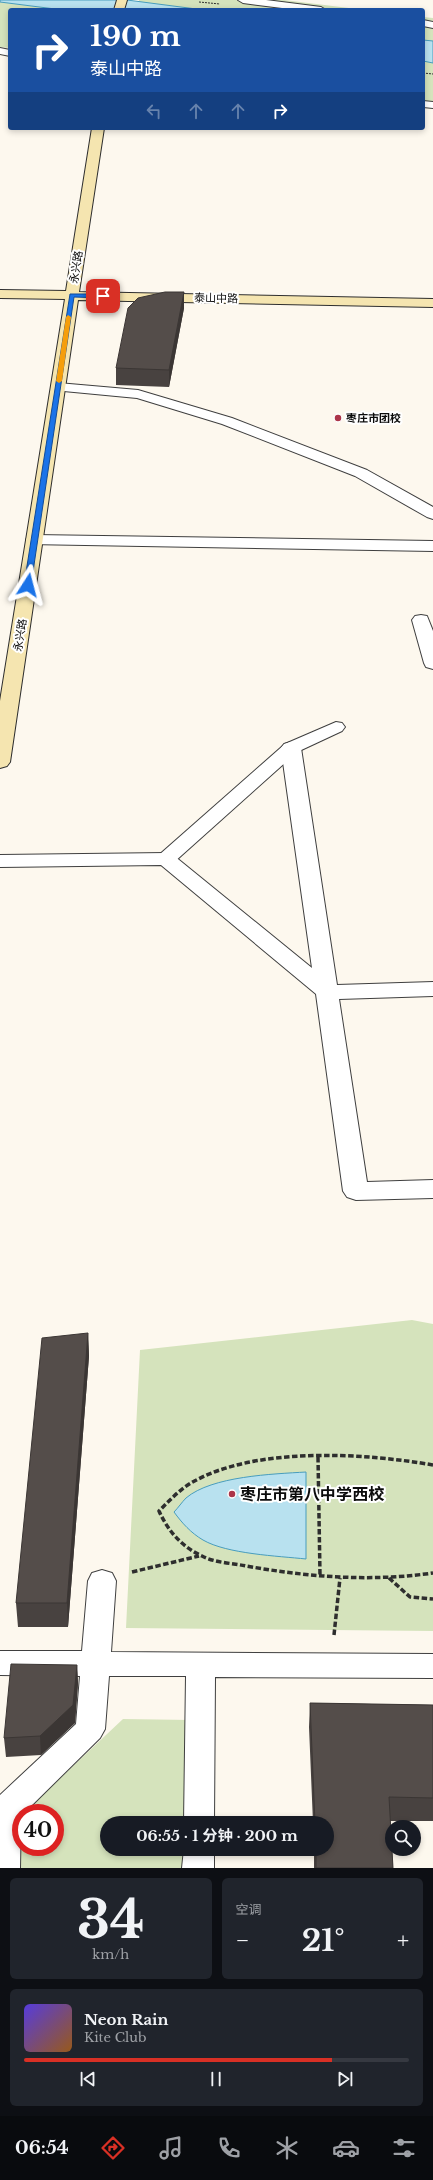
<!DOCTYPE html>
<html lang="zh">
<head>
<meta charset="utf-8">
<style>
	body { margin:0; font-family:"Libre Baskerville","Noto Sans SC",serif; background:#20242c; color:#f1f3f6; height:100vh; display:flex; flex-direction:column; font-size:15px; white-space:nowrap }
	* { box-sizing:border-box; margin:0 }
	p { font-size:13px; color:#9ea1a6 }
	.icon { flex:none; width:22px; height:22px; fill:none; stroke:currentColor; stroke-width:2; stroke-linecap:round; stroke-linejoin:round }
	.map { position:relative; height:1868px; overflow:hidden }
	.panel { display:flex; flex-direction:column; gap:10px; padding:10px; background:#0d0f14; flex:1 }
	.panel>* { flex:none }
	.banner { position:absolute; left:8px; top:8px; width:417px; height:122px; border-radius:4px; box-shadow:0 2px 6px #0003; background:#1a4fa0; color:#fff; overflow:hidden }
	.controls { position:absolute; left:385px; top:1820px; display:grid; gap:8px }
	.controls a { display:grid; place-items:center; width:36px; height:36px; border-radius:50%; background:#171b24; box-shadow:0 2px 6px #0003; font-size:20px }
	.speed { position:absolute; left:12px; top:1804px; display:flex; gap:8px; font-size:20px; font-weight:700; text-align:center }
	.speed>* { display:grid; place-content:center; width:52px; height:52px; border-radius:50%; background:#171b24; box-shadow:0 2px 6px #0003; line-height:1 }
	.speed .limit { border:6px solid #d22; background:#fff; color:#111 }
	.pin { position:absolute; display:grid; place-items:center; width:34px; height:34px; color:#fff; margin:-17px; border-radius:8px; box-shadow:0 2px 6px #0006 }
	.me { position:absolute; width:44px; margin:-22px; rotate:9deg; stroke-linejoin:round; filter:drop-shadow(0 0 3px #0008) }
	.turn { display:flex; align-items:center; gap:14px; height:84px; padding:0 16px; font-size:18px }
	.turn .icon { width:52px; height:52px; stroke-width:2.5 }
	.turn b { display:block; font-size:28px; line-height:34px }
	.lanes { display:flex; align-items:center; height:38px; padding:0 16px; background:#0003; justify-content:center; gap:20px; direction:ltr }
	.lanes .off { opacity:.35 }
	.big { font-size:30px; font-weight:700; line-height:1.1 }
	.panel .tile { flex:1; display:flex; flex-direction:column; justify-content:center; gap:6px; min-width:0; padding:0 14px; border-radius:6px; background:#20242c }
	.panel .dial { align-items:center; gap:0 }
	.dial b { font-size:52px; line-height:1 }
	.song { display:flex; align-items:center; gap:12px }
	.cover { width:48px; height:48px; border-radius:6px; background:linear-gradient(135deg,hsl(250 70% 55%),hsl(30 70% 35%)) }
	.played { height:4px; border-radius:2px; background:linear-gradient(90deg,#d93025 80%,#363941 80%) }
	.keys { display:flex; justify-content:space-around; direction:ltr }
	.heat { display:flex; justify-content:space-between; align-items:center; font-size:22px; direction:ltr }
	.panel .tiles { flex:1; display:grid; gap:10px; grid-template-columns:1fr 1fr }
	.tile:last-child { grid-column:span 2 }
	.trip { position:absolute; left:100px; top:1816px; width:234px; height:40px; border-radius:20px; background:#171b24; box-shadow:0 2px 6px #0003; font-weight:700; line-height:40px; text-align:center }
	.menu { display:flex; height:64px; justify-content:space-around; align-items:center; background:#090b0e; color:#9ea1a6 }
	.menu .icon { width:28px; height:28px }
	.menu .current { color:#d93025 }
	.menu b { font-size:18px; color:#f1f3f6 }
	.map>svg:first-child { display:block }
	.green { fill:#d5e3bc }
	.water { fill:#b8e1ef; stroke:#489dbd }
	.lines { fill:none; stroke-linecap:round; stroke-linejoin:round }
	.lane-casing { stroke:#3f3f3f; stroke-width:2 }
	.street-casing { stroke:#3f3f3f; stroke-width:2 }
	.secondary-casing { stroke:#2e2e2e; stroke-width:2 }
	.path-far1 { stroke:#2e2e2e; stroke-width:1; stroke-dasharray:2 1; stroke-linecap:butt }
	.path { stroke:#2e2e2e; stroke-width:3.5; stroke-dasharray:5.5 2.5; stroke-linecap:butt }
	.lane { fill:#fff; fill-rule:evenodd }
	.street { fill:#fff; fill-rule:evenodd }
	.secondary { fill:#f5e5b0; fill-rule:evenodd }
	.wall { fill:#484240 }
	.shaded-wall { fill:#3b3634 }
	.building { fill:#544d4a; stroke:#3b3634 }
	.route { fill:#1a73e8; stroke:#114b97 }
	.slow { fill:#f59e0b }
	.poi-dot { fill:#ac3549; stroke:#fff; stroke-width:1.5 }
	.labels { text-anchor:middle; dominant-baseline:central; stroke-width:4; stroke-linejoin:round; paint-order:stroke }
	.far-street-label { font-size:11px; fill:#0c0c0c; stroke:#fff }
	.far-poi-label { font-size:11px; font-weight:bold; fill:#0c0c0c; stroke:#fff; text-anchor:start }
	.near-poi-label { font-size:16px; font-weight:bold; fill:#0c0c0c; stroke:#fff; text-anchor:start }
</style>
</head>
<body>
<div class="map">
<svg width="433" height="1868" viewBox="0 0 433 1868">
	<rect width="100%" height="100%" fill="#fdf8ee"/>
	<path class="green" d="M0,0L97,10H10V48L0,47Z
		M139,0H284L365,10H138Z
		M423,17L433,18V102H423Z
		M412,1320L433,1324V1631L126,1628L140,1350Z
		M123,1719L191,1720L189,1823H107V1849H188V1868H19L21,1847H55V1813L24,1812Z"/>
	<path class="water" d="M0,0H127L204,10H63L0,2Z
		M423,40L433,41V63L423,61Z
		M306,1472V1559C278,1556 227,1554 203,1540C191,1533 182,1523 174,1512C178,1508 182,1502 186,1498C212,1476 273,1474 306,1472Z"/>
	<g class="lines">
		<defs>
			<path id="lane" d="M336,722L342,723L345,727L342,731L297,752L173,863L166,865L159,863L156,859L159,855L285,744Z
				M102,1570L112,1573L116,1581L111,1652L433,1654V1678L215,1677L214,1823H184L186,1676H109L105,1729L100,1738L24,1813H21L20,1868H0V1795L76,1724L80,1676L0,1675V1651H82L88,1581L92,1573Z
				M184,1849H214V1868H182Z"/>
			<path id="street" d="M238,0H266L321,7L326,10H298L243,3Z
				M423,20L433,22V28L423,26Z
				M0,48L10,50V56L0,54Z
				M423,101L433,102V108L423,107Z
				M58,383L138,390L232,418L367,470L433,507V519L427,517L355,476L222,424L137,398L53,390L51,387L53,384Z
				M34,535L433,541V551L28,544L26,540L28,536Z
				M421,615L427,616L433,631V669L426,667L424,663L412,620L415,616Z
				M291,742L298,744L301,748L337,985L433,982V996L339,999L367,1182L433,1180V1198L356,1200L347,1197L343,1191L316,994L161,865L0,867V855L166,853L173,855L312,968L281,748L284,744Z"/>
			<path id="secondary" d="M117,0H127L124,10H114Z
				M92,128H104L79,292L433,299V307L78,300L10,762L7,766L0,768V701L65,299L0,298V290L66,291Z"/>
		</defs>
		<use href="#lane" class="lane-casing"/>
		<use href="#street" class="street-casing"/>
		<use href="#secondary" class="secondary-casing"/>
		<path class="path-far1" d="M199,2L220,4
			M423,73L433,74"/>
		<path class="path" d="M318,1457L320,1575
			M433,1465C364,1453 254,1446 191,1483C179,1490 169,1501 159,1511C168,1531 182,1547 202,1556C215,1563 232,1563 246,1566C309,1577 370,1582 433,1573
			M132,1572L199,1556
			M389,1578L410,1597L433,1599
			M334,1635L340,1578"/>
		<use href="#lane" class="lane"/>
		<use href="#street" class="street"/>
		<use href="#secondary" class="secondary"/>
	</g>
	<path class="wall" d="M184,292V308L169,387L116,385V368Z
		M88,1333L89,1356L68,1627H18L16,1603Z
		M77,1665L78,1683L75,1723L41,1755L6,1757L4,1738Z
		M310,1703L433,1705V1821H390L393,1868H314V1849H327V1823H313L309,1727Z"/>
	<path class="shaded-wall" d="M184,292V308L169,387V370Z
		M88,1333L89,1356L68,1627L67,1603Z
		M77,1665L78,1683L75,1723L41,1755L40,1736Z"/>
	<path class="building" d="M165,292H184L169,370L116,368L128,308L138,298Z
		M88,1333L67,1603H16L42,1338Z
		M11,1664L77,1665L73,1705L40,1736L4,1738Z
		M310,1703L433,1705V1798L389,1797L393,1868H316V1849H327V1823H315Z"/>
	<path class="route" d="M70,294H103L106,296L103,298L74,297L31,585L28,587L24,585Z"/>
	<path class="slow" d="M68,315L71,317L62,381L59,383L56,381L66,317Z"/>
	<g class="poi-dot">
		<circle cx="338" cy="418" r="4"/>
		<circle cx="232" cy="1494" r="4"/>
	</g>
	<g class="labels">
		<g class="far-street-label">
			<text transform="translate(76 267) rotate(-81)">永兴路</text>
			<text transform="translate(216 298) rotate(1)">泰山中路</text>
			<text transform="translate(20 635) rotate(-81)">永兴路</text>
		</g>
		<g class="far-poi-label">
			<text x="346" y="418">枣庄市团校</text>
		</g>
		<g class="near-poi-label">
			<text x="240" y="1494">枣庄市第八中学西校</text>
		</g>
	</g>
</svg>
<div class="controls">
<a><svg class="icon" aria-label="search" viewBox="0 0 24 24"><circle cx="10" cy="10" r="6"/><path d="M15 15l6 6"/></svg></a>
</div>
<div class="speed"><div class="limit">40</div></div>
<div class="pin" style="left:103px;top:296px;background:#d93025"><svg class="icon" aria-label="arrive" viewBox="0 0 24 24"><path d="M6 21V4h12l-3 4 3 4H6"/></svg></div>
<svg class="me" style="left:28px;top:585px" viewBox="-20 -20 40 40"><path d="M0-17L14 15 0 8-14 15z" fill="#1a73e8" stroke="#fff" stroke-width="4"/></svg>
<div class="trip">06:55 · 1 分钟 · 200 m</div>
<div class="banner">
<div class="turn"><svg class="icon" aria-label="right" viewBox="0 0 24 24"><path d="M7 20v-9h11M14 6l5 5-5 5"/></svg><div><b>190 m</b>泰山中路</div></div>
<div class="lanes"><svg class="icon off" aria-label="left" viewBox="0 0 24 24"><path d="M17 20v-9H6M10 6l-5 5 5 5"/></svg><svg class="icon off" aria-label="ahead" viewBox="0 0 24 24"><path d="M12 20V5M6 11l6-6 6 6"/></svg><svg class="icon off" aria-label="ahead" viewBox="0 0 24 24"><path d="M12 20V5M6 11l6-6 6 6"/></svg><svg class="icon" aria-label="right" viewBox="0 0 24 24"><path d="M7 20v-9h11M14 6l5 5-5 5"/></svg></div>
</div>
</div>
<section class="panel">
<div class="tiles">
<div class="tile dial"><b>34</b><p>km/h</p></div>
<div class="tile"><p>空调</p>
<div class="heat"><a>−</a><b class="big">21°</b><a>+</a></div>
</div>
<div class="tile">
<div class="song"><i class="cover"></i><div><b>Neon Rain</b><p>Kite Club</p></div></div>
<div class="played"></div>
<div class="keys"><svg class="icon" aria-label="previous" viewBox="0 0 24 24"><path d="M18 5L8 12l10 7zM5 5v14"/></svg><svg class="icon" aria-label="pause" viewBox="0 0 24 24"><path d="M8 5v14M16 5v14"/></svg><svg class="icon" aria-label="next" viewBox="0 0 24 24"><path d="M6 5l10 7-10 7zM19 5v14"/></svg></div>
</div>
</div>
</section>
<nav class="menu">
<b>06:54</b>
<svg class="icon current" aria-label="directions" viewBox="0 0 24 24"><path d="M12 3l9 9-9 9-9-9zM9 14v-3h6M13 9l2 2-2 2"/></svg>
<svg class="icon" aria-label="music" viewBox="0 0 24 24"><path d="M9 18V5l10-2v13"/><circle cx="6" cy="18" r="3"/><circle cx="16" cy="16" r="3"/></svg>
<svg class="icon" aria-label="phone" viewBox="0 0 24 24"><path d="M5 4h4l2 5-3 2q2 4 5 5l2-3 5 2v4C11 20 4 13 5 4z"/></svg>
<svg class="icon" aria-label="climate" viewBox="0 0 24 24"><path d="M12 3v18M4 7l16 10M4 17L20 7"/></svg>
<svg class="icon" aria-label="car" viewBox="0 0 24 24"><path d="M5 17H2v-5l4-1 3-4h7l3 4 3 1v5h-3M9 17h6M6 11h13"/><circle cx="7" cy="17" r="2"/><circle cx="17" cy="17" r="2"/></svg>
<svg class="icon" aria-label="filters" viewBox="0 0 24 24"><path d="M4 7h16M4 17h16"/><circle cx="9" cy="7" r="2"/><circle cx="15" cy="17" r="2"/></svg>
</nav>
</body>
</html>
